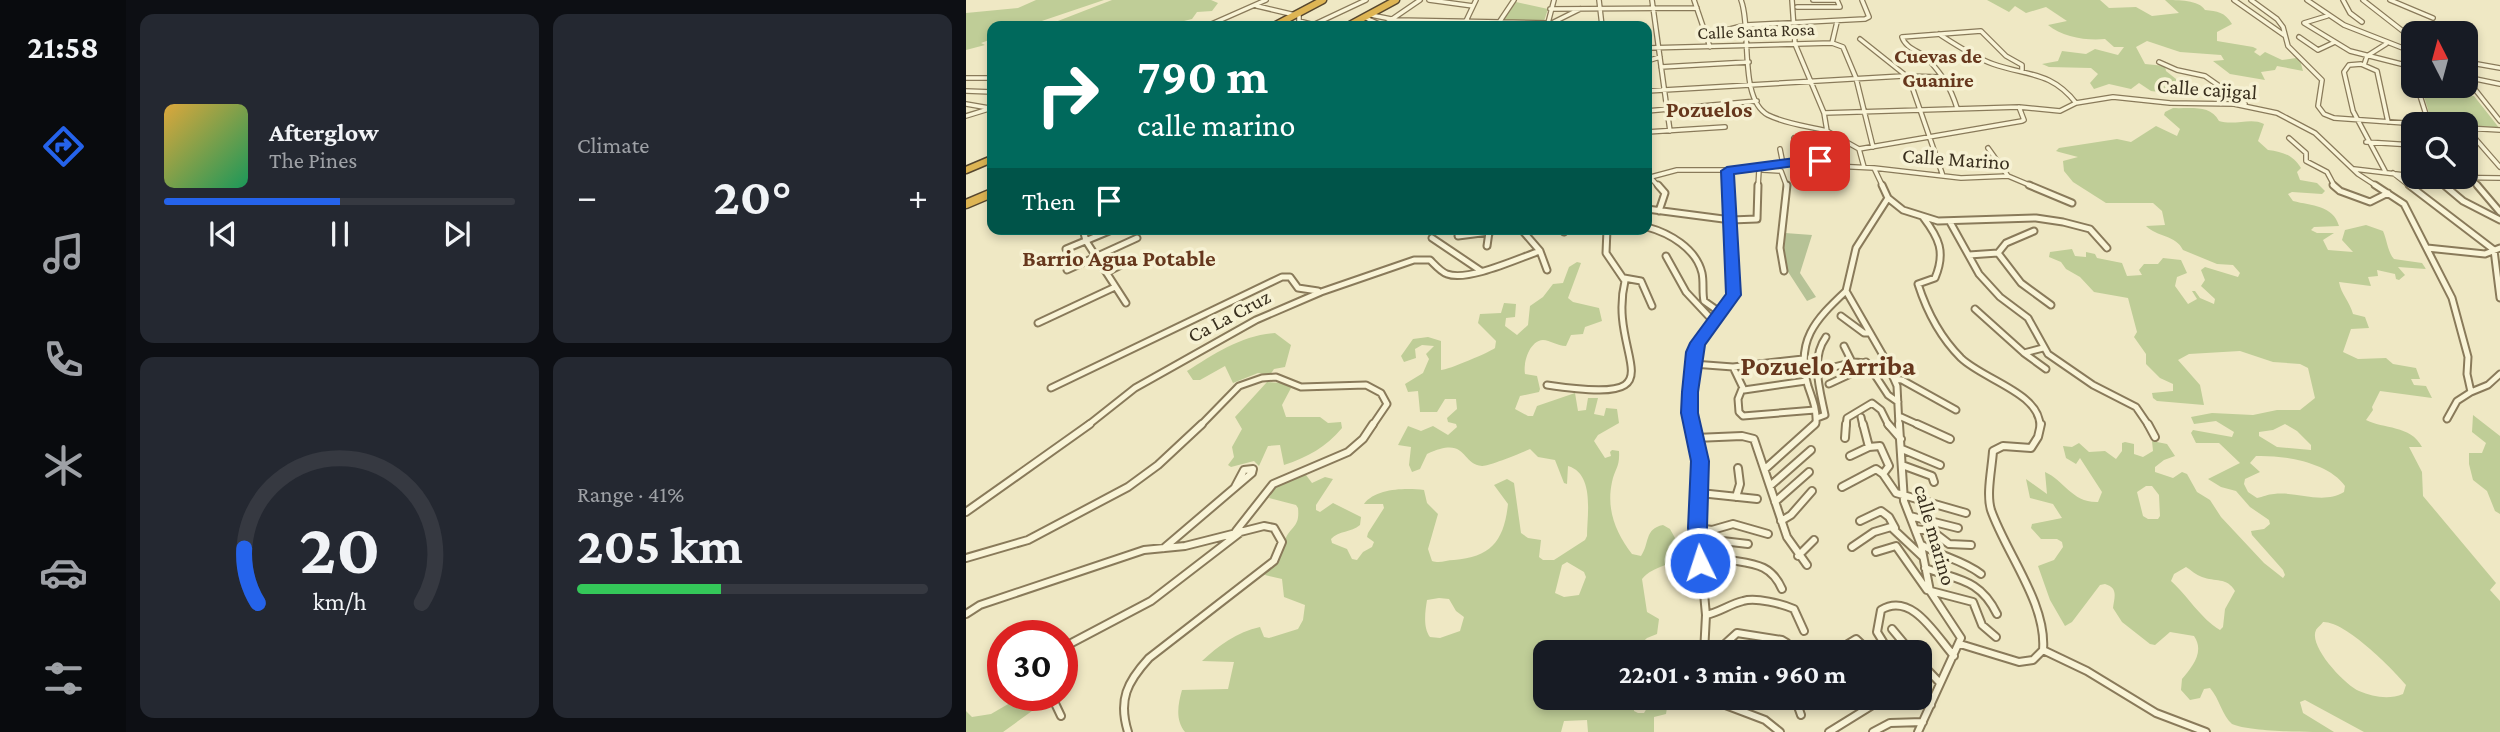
<!DOCTYPE html>
<html lang="en">
<head>
<meta charset="utf-8">
<style>
	body { margin:0; font-family:"Crimson Pro",serif; background:#242831; color:#f1f3f6; height:100vh; display:flex; flex-direction:column; font-size:26px; white-space:nowrap }
	* { box-sizing:border-box; margin:0 }
	p { font-size:23px; color:#9ea1a6 }
	.icon { flex:none; width:38px; height:38px; fill:none; stroke:currentColor; stroke-width:2; stroke-linecap:round; stroke-linejoin:round }
	.map { position:relative; flex:1; overflow:hidden }
	.drawer { display:flex; flex-direction:column; gap:14px; padding:14px; background:#0d0f14; width:840px }
	.drawer>* { flex:none }
	.banner { position:absolute; left:21px; top:21px; width:665px; height:214px; border-radius:14px; box-shadow:0 4px 10px #0003; background:#00695c; color:#fff; overflow:hidden }
	.needle { width:46px; rotate:354deg }
	.buttons { position:absolute; left:1435px; top:21px; display:grid; gap:14px }
	.buttons a { display:grid; place-items:center; width:77px; height:77px; border-radius:14px; background:#171b24; box-shadow:0 4px 10px #0003; font-size:35px }
	.speed { position:absolute; left:21px; top:620px; display:flex; gap:14px; font-size:35px; font-weight:700; text-align:center }
	.speed>* { display:grid; place-content:center; width:91px; height:91px; border-radius:50%; background:#171b24; box-shadow:0 4px 10px #0003; line-height:1 }
	.speed .limit { border:10px solid #d22; background:#fff; color:#111 }
	.pin { position:absolute; display:grid; place-items:center; width:60px; height:60px; color:#fff; margin:-30px; border-radius:14px; box-shadow:0 4px 10px #0006 }
	.me { position:absolute; width:77px; margin:-38px; rotate:356deg; stroke-linejoin:round; filter:drop-shadow(0 0 5px #0008) }
	.turn { display:flex; align-items:center; gap:24px; height:147px; padding:0 35px; font-size:32px }
	.turn .icon { width:91px; height:91px; stroke-width:2.5 }
	.turn b { display:block; font-size:49px; line-height:60px }
	.then { display:flex; align-items:center; height:66px; padding:0 35px; background:#0003; gap:14px; font-size:26px }
	.big { font-size:52px; font-weight:700; line-height:1.1 }
	.drawer .card { flex:1; display:flex; flex-direction:column; justify-content:center; gap:10px; min-width:0; padding:0 24px; border-radius:14px; background:#242831 }
	.drawer .dial { align-items:center; gap:0 }
	.dial svg { height:182px; overflow:visible; fill:none; stroke:#363941; stroke-width:7; stroke-linecap:round; text-anchor:middle }
	.dial text { fill:#f1f3f6; stroke:none }
	.song { display:flex; align-items:center; gap:21px }
	.cover { width:84px; height:84px; border-radius:10px; background:linear-gradient(135deg,hsl(40 70% 55%),hsl(150 70% 35%)) }
	.played { height:7px; border-radius:4px; background:linear-gradient(90deg,#2563eb 50%,#363941 50%) }
	.keys { display:flex; justify-content:space-around; direction:ltr }
	.heat { display:flex; justify-content:space-between; align-items:center; font-size:38px; direction:ltr }
	.charge { height:10px; border-radius:5px; background:linear-gradient(90deg,#34c759 41%,#363941 0) }
	.drawer .tiles { flex:1; display:grid; gap:14px; grid-template-columns:repeat(2,1fr) }
	.trip { position:absolute; left:567px; top:640px; width:399px; height:70px; border-radius:14px; background:#171b24; box-shadow:0 4px 10px #0003; font-weight:700; line-height:70px; text-align:center }
	main { display:flex; flex:1; min-height:0 }
	.dock { display:flex; flex-direction:column; width:126px; justify-content:space-around; align-items:center; background:#090b0e; color:#9ea1a6 }
	.dock .icon { width:49px; height:49px }
	.dock .on { color:#2563eb }
	.dock b { font-size:32px; color:#f1f3f6 }
	.map>svg:first-child { display:block }
	.green { fill:#bfcd97; fill-rule:evenodd }
	.cemetery { fill:#b6c296 }
	.lines { fill:none; stroke-linecap:round; stroke-linejoin:round }
	.street-far2-casing { stroke:#897a5a; stroke-width:6 }
	.street-far1-casing { stroke:#897a5a; stroke-width:9 }
	.street-casing { stroke:#897a5a; stroke-width:10 }
	.highway-far1-casing { stroke:#57472e; stroke-width:9 }
	.highway-casing { stroke:#57472e; stroke-width:11 }
	.street-far2 { stroke:#f9f4d7; stroke-width:3.5 }
	.street-far1 { stroke:#f9f4d7; stroke-width:5 }
	.street { stroke:#f9f4d7; stroke-width:6 }
	.highway-far1 { stroke:#deb554; stroke-width:6 }
	.highway { stroke:#deb554; stroke-width:8 }
	.route { fill:#2563eb; stroke:#184099; stroke-width:2 }
	.labels { text-anchor:middle; dominant-baseline:central; stroke-width:7; stroke-linejoin:round; paint-order:stroke }
	.far-street-label { font-size:18px; fill:#392f1e; stroke:#f6f1d3 }
	.far-quarter-label { font-size:21px; font-weight:bold; fill:#66371d; stroke:#f6f1d3 }
	.street-label { font-size:21px; fill:#392f1e; stroke:#f6f1d3 }
	.far-district-label { font-size:23px; font-weight:bold; fill:#66371d; stroke:#f6f1d3 }
	.neighbourhood-label { font-size:23px; font-weight:bold; fill:#66371d; stroke:#f6f1d3 }
	.district-label { font-size:28px; font-weight:bold; fill:#66371d; stroke:#f6f1d3 }
</style>
</head>
<body>
<main>
<nav class="dock">
<b>21:58</b>
<svg class="icon on" aria-label="directions" viewBox="0 0 24 24"><path d="M12 3l9 9-9 9-9-9zM9 14v-3h6M13 9l2 2-2 2"/></svg>
<svg class="icon" aria-label="music" viewBox="0 0 24 24"><path d="M9 18V5l10-2v13"/><circle cx="6" cy="18" r="3"/><circle cx="16" cy="16" r="3"/></svg>
<svg class="icon" aria-label="phone" viewBox="0 0 24 24"><path d="M5 4h4l2 5-3 2q2 4 5 5l2-3 5 2v4C11 20 4 13 5 4z"/></svg>
<svg class="icon" aria-label="climate" viewBox="0 0 24 24"><path d="M12 3v18M4 7l16 10M4 17L20 7"/></svg>
<svg class="icon" aria-label="car" viewBox="0 0 24 24"><path d="M5 17H2v-5l4-1 3-4h7l3 4 3 1v5h-3M9 17h6M6 11h13"/><circle cx="7" cy="17" r="2"/><circle cx="17" cy="17" r="2"/></svg>
<svg class="icon" aria-label="filters" viewBox="0 0 24 24"><path d="M4 7h16M4 17h16"/><circle cx="9" cy="7" r="2"/><circle cx="15" cy="17" r="2"/></svg>
</nav>
<section class="drawer">
<div class="tiles">
<div class="card">
<div class="song"><i class="cover"></i><div><b>Afterglow</b><p>The Pines</p></div></div>
<div class="played"></div>
<div class="keys"><svg class="icon" aria-label="previous" viewBox="0 0 24 24"><path d="M18 5L8 12l10 7zM5 5v14"/></svg><svg class="icon" aria-label="pause" viewBox="0 0 24 24"><path d="M8 5v14M16 5v14"/></svg><svg class="icon" aria-label="next" viewBox="0 0 24 24"><path d="M6 5l10 7-10 7zM19 5v14"/></svg></div>
</div>
<div class="card"><p>Climate</p>
<div class="heat"><a>−</a><b class="big">20°</b><a>+</a></div>
</div>
<div class="card dial"><svg viewBox="0 0 100 80">
<path d="M14 69A42 42 0 1 1 86 69"/>
<path d="M14 69A42 42 0 0 1 8 45" stroke="#2563eb"/>
<text x="50" y="56" font-size="32" font-weight="700">20</text>
<text x="50" y="72" font-size="11">km/h</text>
</svg></div>
<div class="card"><p>Range · 41%</p><b class="big">205 km</b><div class="charge"></div></div>
</div>
</section>
<div class="map">
<svg width="1534" height="732" viewBox="0 0 1534 732">
	<rect width="100%" height="100%" fill="#efe8c4"/>
	<path class="green" d="M70,0H138L61,26H26V39L15,43L19,45L0,50V13L52,8Z
		M146,0H245L252,3L246,11L231,12L226,19L198,26H79Z
		M1021,0H1134L1143,8L1170,7L1186,16L1213,13L1199,0C1212,0 1233,0 1239,10C1251,11 1259,12 1266,24L1251,32V41L1287,47L1291,49L1288,52L1294,56L1299,52L1316,60L1330,58L1334,60L1337,71L1311,66L1309,70L1295,72L1299,80L1264,74L1247,61L1258,60L1255,55L1214,52L1181,41L1170,47L1179,64L1199,66L1200,71L1210,79L1214,91L1201,90L1200,93L1185,91L1173,83L1165,89L1143,84L1128,89L1124,83L1132,74L1125,68L1083,67L1076,64L1092,61L1096,51L1120,54L1129,49L1152,55L1158,47H1148L1139,39C1121,41 1096,37 1082,25L1101,21L1080,7L1060,13L1049,6L1043,12Z
		M550,2L582,9L578,21H537Z
		M1457,93L1508,96L1534,129L1466,123Z
		M1207,108C1224,109 1244,104 1253,121C1269,126 1285,117 1298,124L1292,141L1302,150C1317,152 1327,155 1335,168L1331,172L1334,180L1351,183L1359,191L1356,194L1326,192L1322,194L1327,201C1346,206 1367,205 1373,226L1348,227L1345,230L1351,233H1368L1357,240L1362,250L1387,252L1376,240L1379,230L1400,225L1417,231C1421,240 1422,253 1428,259L1456,263L1460,269L1432,267L1439,275L1433,280L1430,279L1429,274L1411,270L1412,276L1402,277L1405,286L1373,282C1375,294 1384,302 1387,314L1399,317L1403,328L1385,329L1377,352L1392,359L1420,358L1427,364L1450,368L1454,379H1445L1448,385L1460,386L1466,398L1414,391L1406,407L1407,410L1400,420C1417,429 1445,425 1456,447H1443L1456,472L1457,496L1530,583L1524,590L1534,601V732H1398L1339,700L1334,702L1337,713L1368,732C1344,732 1284,732 1266,724C1257,717 1253,698 1244,688L1238,689L1234,698L1224,700L1215,690L1216,679C1226,667 1239,652 1228,636L1204,632L1189,645L1184,644L1156,622L1147,608C1148,598 1153,588 1139,584L1134,585L1106,622L1099,626L1084,600L1072,566L1088,560L1097,547L1096,542L1091,539H1075L1065,528L1066,524L1096,518L1087,504L1064,498L1060,479L1081,494L1079,472C1098,480 1106,503 1132,502L1136,492L1114,458L1110,464L1100,458L1097,446L1106,447L1113,443L1123,452L1139,451L1150,459L1156,451V443L1159,442L1168,444V454L1177,457L1187,451L1186,441L1201,444L1209,456L1198,460L1189,467V472L1207,478L1216,472L1221,474L1231,492L1244,500L1255,517L1298,563L1317,578L1319,575L1317,570L1286,535L1285,531L1298,529L1304,524L1303,520L1284,507L1270,491L1255,487L1242,479L1274,463L1253,443H1230L1225,433L1227,430L1266,437L1268,432L1250,421L1228,424L1225,417L1246,413L1287,415L1311,410H1334L1349,398L1342,368L1334,364L1307,362L1274,351L1223,354L1212,360L1234,385L1238,405L1191,401L1187,398L1186,393L1207,391V384L1194,378L1180,364V354L1168,337L1171,332L1162,298L1128,292L1114,277L1100,269L1095,262L1083,257L1084,252L1106,249L1109,256L1120,257V252L1129,254L1131,258L1156,263L1161,276L1176,275L1173,270L1178,264H1192L1197,258L1215,260L1221,273L1211,277L1209,286L1222,304L1231,299L1226,291H1229L1234,298L1248,304L1249,299L1235,286L1239,280L1235,270L1239,267L1272,277L1274,273L1267,265L1251,264L1217,250C1210,235 1191,237 1180,226L1199,225L1196,211L1187,203H1140L1107,182L1098,171L1097,161L1112,157L1093,152L1090,151L1093,148L1151,139L1165,142L1190,126L1211,136L1214,129L1198,115L1199,112ZM1319,424L1331,431L1345,445V450L1311,447L1293,436V432L1307,430ZM1290,456C1317,455 1362,462 1379,486L1378,492C1356,505 1332,491 1308,494C1302,494 1297,497 1291,498L1282,492L1278,484L1279,479L1294,472L1284,463ZM1180,486H1186L1193,495L1194,516L1192,519H1182L1177,516L1171,492ZM1220,567C1225,570 1230,575 1236,577C1249,582 1261,577 1269,591L1259,609L1257,627L1254,630C1235,619 1221,595 1205,581L1208,574ZM1357,622C1379,621 1426,668 1440,685L1437,694C1423,700 1407,697 1393,691C1379,685 1342,646 1350,630C1350,629 1357,623 1357,622Z
		M611,262L615,263L602,298L607,302L633,308L636,321L619,327L617,334L605,335L600,346C591,346 584,340 577,340C563,341 557,363 559,374L571,376L574,389L573,392L554,396L549,409L562,416H567L571,406L609,393L612,411L620,410L622,398H632L628,414L638,416L640,408L651,409L653,423L632,435L628,441L639,458L645,456L644,452L646,450L653,451C654,467 649,468 646,482C640,510 650,533 666,554L675,556C684,543 678,529 697,525L704,529L714,547C709,569 688,564 676,579L681,612L693,619L691,634L681,638L665,653H579V698H668V711L672,713H678L681,708L680,698H709L702,701L700,714L688,717V732H622L621,720L598,721L595,732H219C209,720 212,704 216,690L262,689L268,662L236,661C252,646 271,632 294,627L298,637L303,638L332,629L337,620L339,605L318,597L316,579L299,575C302,568 308,563 313,556C317,551 317,546 319,540C325,525 334,528 332,508L330,505L303,498L310,484L340,475L346,483L359,477L367,479L350,505V510L354,512L367,503L395,517L394,525C385,533 373,530 365,539L366,543L381,549L386,559L391,560L397,552L406,547L408,542L401,537L402,533L418,508L417,504H398C410,488 440,488 458,490L461,503L472,514L462,549L466,561C474,564 480,560 488,560C525,557 538,541 542,504L528,485L541,479L548,483L555,533L562,538L575,540L573,557L577,560H588L619,540L621,536C621,515 629,474 602,466L601,484L598,483L589,460L572,457L564,449C558,452 521,467 516,466C494,464 502,435 461,454L454,469L446,472L443,465L445,447L432,445L442,426L455,431L467,426L482,435L491,427L490,424L482,422L481,418L491,409L490,399H479L471,412H454L452,391L442,392L439,384L457,373L463,359L460,354L468,346L456,345L449,349L450,358L438,362L435,356L447,339L462,337L475,341V370C482,370 524,352 529,348L530,341L512,323L514,314L535,313L538,303L550,304L549,317L540,318L539,326L551,335L562,325L564,306L577,297L587,284L597,283L603,267ZM601,562L618,572L620,577L613,595L598,597L589,593L596,565ZM473,598L483,599L490,611L498,617L494,631L474,638L464,637C457,628 459,612 461,600Z
		M309,333L325,345L319,367L308,369L304,375L292,373L267,383L259,366L234,380H227L221,371C248,354 276,335 309,333Z
		M301,382L316,383L325,388L316,405L320,417H354L362,423L375,422L376,428C360,447 342,457 318,465L314,445L302,446L293,466L288,461L265,467L262,465L268,457L266,447L276,429L269,417Z
		M1507,415L1534,436V514L1529,511L1521,491L1507,480L1503,464V453H1516L1520,443L1506,432Z
		M62,697H68L71,700L66,711L37,732H0V711L6,717L25,714L44,703Z"/>
	<path class="cemetery" d="M819,233L846,235L834,273L850,297L841,301L817,264Z"/>
	<g class="lines">
		<defs>
			<path id="street-far2" d="M463,0L507,6
				M633,0L636,26
				M686,0L704,131
				M728,0L744,47
				M775,0C786,28 772,99 802,115C820,124 842,126 861,131
				M826,0L829,44L858,113L861,131L893,149L898,167
				M1268,0L1318,35
				M1285,0L1311,19L1317,27L1322,46L1356,80L1352,106L1358,114L1368,118L1453,124
				M1341,0L1378,25L1447,52
				M1377,0L1384,13L1396,22
				M1397,0L1447,39
				M1424,0L1467,18
				M291,6L329,15
				M831,7H874L871,0H847
				M584,9L731,8
				M405,15L430,20L582,23
				M333,16V21L352,26
				M1361,16L1338,23L1384,51L1447,67
				M400,18L417,26
				M500,21L510,0
				M534,21L548,0
				M582,23L588,0
				M349,24L400,0
				M582,25L614,9
				M241,26L300,0
				M416,26L454,0
				M973,34C990,45 1008,57 1027,64C1061,76 1085,71 1110,103
				M740,35L780,25L899,19L903,17L896,0
				M1333,37L1352,50L1369,42
				M894,39L943,78L977,176
				M866,43L871,22
				M681,48L866,43L877,47L890,78L907,147
				M681,61L694,57
				M1193,62L1211,70L1239,76L1279,104
				M1500,62L1534,68
				M1398,65L1401,56L1420,44
				M695,67L783,62
				M1500,77L1534,84
				M0,78H26
				M1500,78L1534,121
				M1451,86L1463,124
				M0,91L26,92
				M681,91L937,76L975,77
				M0,104L23,108
				M991,108C984,86 977,76 962,59C954,51 940,49 936,37L1015,31L1040,56L1056,65V70
				M681,111L791,101
				M858,113L1053,107L1094,111L1110,103L1147,97L1204,103L1268,104L1311,113L1349,133L1392,174L1412,187
				M0,116L26,108
				M1500,128L1534,167
				M1500,128L1534,130
				M681,132L759,127
				M828,138L844,150V160
				M1323,138L1340,153V161L1361,172L1369,187
				M1400,142L1447,145
				M1022,148L1042,176
				M814,149L817,164
				M893,149L1056,121L1058,120L1053,107
				M908,168L995,178L1042,176L1068,187
				M1388,169L1447,176
				M797,170L815,171L821,187
				M761,171L762,187
				M1419,171L1387,111L1378,72L1383,65L1395,64L1411,71L1422,122
				M1500,172L1513,187
				M1427,173L1445,187
				M684,177L693,187
				M1454,177L1534,178
				M681,178L711,170H780L844,160L868,166L908,168L917,187
				M1470,178L1480,187
				M792,187L793,170"/>
			<path id="street-far1" d="M692,185L699,193L693,211
				M916,185L922,198L890,248L880,291L918,357L931,386L933,426
				M1063,185L1106,203
				M1367,185L1374,191L1404,202L1422,193
				M1409,185L1438,204L1486,298L1502,357L1501,374L1505,392L1491,401L1481,419
				M1443,185L1528,250L1534,298
				M1478,185L1497,201L1534,220
				M1511,185L1534,212
				M922,198L937,210L972,221L1070,218L1097,222L1124,229L1141,248
				M681,209L765,220L791,219L792,185
				M957,217C973,238 980,252 969,278L952,284C961,312 974,337 995,358C1018,380 1074,393 1074,426
				M984,222L1013,274L1034,297L1062,318L1082,354L1127,385L1170,407L1183,426
				M681,227C703,233 730,248 736,273C738,282 736,292 738,301L755,313
				M117,229L120,241L160,303
				M555,229L574,251L581,270
				M598,232L600,229
				M492,236L523,232
				M466,238L515,271
				M521,246L523,232L532,229
				M1461,248L1519,254L1534,248
				M100,249L148,229
				M1032,253L1040,243L1068,231
				M1003,255L1032,253L1055,283L1085,305
				M700,256L720,292L749,323
				M101,270L171,238
				M818,271L814,248L821,185
				M141,272L159,263
				M658,278L675,281L686,306
				M1009,309L1058,353L1077,348
				M875,316L898,333H904
				M72,323L149,287
				M878,346L886,362
				M1058,353L1080,369
				M727,364L767,367L837,359
				M767,367L778,390L840,381
				M868,367L888,362L901,363L922,395L932,402
				M928,379L936,380L990,410
				M863,384L891,371L900,362
				M581,385C721,406 640,359 659,281L640,253L641,229
				M85,388L316,277H324L332,288L352,291
				M776,389L772,399L773,412L777,416L849,410
				M1505,392L1522,385L1534,374
				M933,416L955,426
				M895,417L897,426
				M851,418L859,415C854,390 844,359 860,337
				M121,426L169,388L290,320L355,292L448,260H464C469,265 475,272 481,274C502,282 553,258 574,251
				M234,426L273,386L296,378L310,377L335,387L400,385L415,393L421,404L406,426
				M727,426L724,392L728,352L767,295L762,185
				M847,426L850,423C851,409 846,398 842,386C829,341 849,320 880,291
				M880,426L881,418L906,403L915,410L923,426"/>
			<path id="street" d="M726,424L734,461L732,528L740,615L738,653
				M897,424L903,447
				M922,424L935,439
				M933,424L938,501L955,545L964,591L995,638L952,732
				M951,424L984,439
				M1182,424L1189,437
				M729,438L776,436L788,439L821,537L841,565
				M879,438L880,424
				M936,449L974,465
				M884,456L903,447L914,446L923,466L917,474
				M936,465L966,476L968,482
				M799,469L849,424
				M804,486L845,450
				M876,487L910,469L917,474L930,493L1000,513
				M734,493L791,499
				M770,497L774,484L772,468
				M809,502L843,472
				M0,512L124,424
				M944,516L992,528
				M815,521L825,515L846,491
				M894,521L915,511L923,517L929,528
				M732,528L746,530L767,524L802,534
				M949,529L966,531L983,544L1005,545
				M270,531L307,484L382,452L397,439L407,424
				M956,545C976,557 997,560 1015,574
				M886,547L908,532L925,527L957,557
				M198,548L286,473L287,469L278,470L269,487
				M910,552L930,546L961,590L1007,602L1016,625L1030,637
				M832,556L848,540
				M0,558L62,540L162,487L192,465L236,424
				M734,563L755,568L764,560C788,564 805,564 816,589
				M742,563L744,543L748,540L782,544
				M959,568C992,580 1014,579 1031,614
				M0,614L14,605L178,550L219,546L298,526L308,528L316,542L308,561L183,658C161,682 152,700 162,732
				M740,615C754,612 764,604 777,601C790,597 816,604 828,609L838,631
				M926,629L946,653
				M761,642L767,650L780,653
				M994,644L1053,662L1067,660L1077,650C1081,604 1040,553 1025,510C1020,494 1026,468 1027,451L1037,446L1065,448L1072,437L1075,424
				M96,648L185,601L276,531
				M1077,650L1121,671L1190,713L1240,732
				M749,653L771,633L816,640L821,643L826,653
				M867,653L890,639L905,653
				M924,653L911,632L915,610C946,591 970,636 988,656
				M954,662L974,683
				M85,695L95,716
				M741,698L799,720L814,732
				M829,698L835,715
				M954,698L965,705
				M868,702L873,698
				M863,732L918,698
				M907,732L924,723L957,722"/>
			<path id="highway-far1" d="M308,26L357,0
				M382,26L430,0
				M0,170L26,159"/>
			<path id="highway" d="M0,204L26,193"/>
		</defs>
		<use href="#street-far2" class="street-far2-casing"/>
		<use href="#street-far1" class="street-far1-casing"/>
		<use href="#street" class="street-casing"/>
		<use href="#highway-far1" class="highway-far1-casing"/>
		<use href="#highway" class="highway-casing"/>
		<use href="#street-far2" class="street-far2"/>
		<use href="#street-far1" class="street-far1"/>
		<use href="#street" class="street"/>
		<use href="#highway-far1" class="highway-far1"/>
		<use href="#highway" class="highway"/>
	</g>
	<path class="route" d="M844,156L860,161L854,165L844,164L768,174L775,295L739,345L732,392V413L743,461L741,528L743,563L741,569L734,572L727,569L722,528L725,461L715,413L716,392L720,352L724,343L760,294L755,171L761,167Z"/>
	<g class="labels">
		<g class="far-street-label">
			<text transform="translate(790 31) rotate(-2)">Calle Santa Rosa</text>
		</g>
		<g class="far-quarter-label">
			<text x="972" y="56">Cuevas de<tspan x="972" dy="24">Guanire</tspan></text>
		</g>
		<g class="street-label">
			<text transform="translate(1241 89) rotate(4)">Calle cajigal</text>
			<text transform="translate(990 159) rotate(4)">Calle Marino</text>
			<text transform="translate(263 316) rotate(-28)">Ca La Cruz</text>
			<text transform="translate(969 535) rotate(74)">calle marino</text>
		</g>
		<g class="far-district-label">
			<text x="743" y="109">Pozuelos</text>
		</g>
		<g class="neighbourhood-label">
			<text x="153" y="258">Barrio Agua Potable</text>
		</g>
		<g class="district-label">
			<text x="862" y="365">Pozuelo Arriba</text>
		</g>
	</g>
</svg>
<div class="buttons">
<a><svg class="needle" viewBox="-14 -14 28 28"><path d="M0-13l5 13h-10z" fill="#e53935"/><path d="M0 13l5-13h-10z" fill="#9ea1a6"/></svg></a>
<a><svg class="icon" aria-label="search" viewBox="0 0 24 24"><circle cx="10" cy="10" r="6"/><path d="M15 15l6 6"/></svg></a>
</div>
<div class="speed"><div class="limit">30</div></div>
<div class="pin" style="left:854px;top:161px;background:#d93025"><svg class="icon" aria-label="arrive" viewBox="0 0 24 24"><path d="M6 21V4h12l-3 4 3 4H6"/></svg></div>
<svg class="me" style="left:734px;top:563px" viewBox="-20 -20 40 40"><circle r="17" fill="#2563eb" stroke="#fff" stroke-width="3"/><path d="M0-11L8 9 0 5-8 9z" fill="#fff"/></svg>
<div class="trip">22:01 · 3 min · 960 m</div>
<div class="banner">
<div class="turn"><svg class="icon" aria-label="right" viewBox="0 0 24 24"><path d="M7 20v-9h11M14 6l5 5-5 5"/></svg><div><b>790 m</b>calle marino</div></div>
<div class="then">Then<svg class="icon" aria-label="arrive" viewBox="0 0 24 24"><path d="M6 21V4h12l-3 4 3 4H6"/></svg></div>
</div>
</div>
</main>
</body>
</html>
